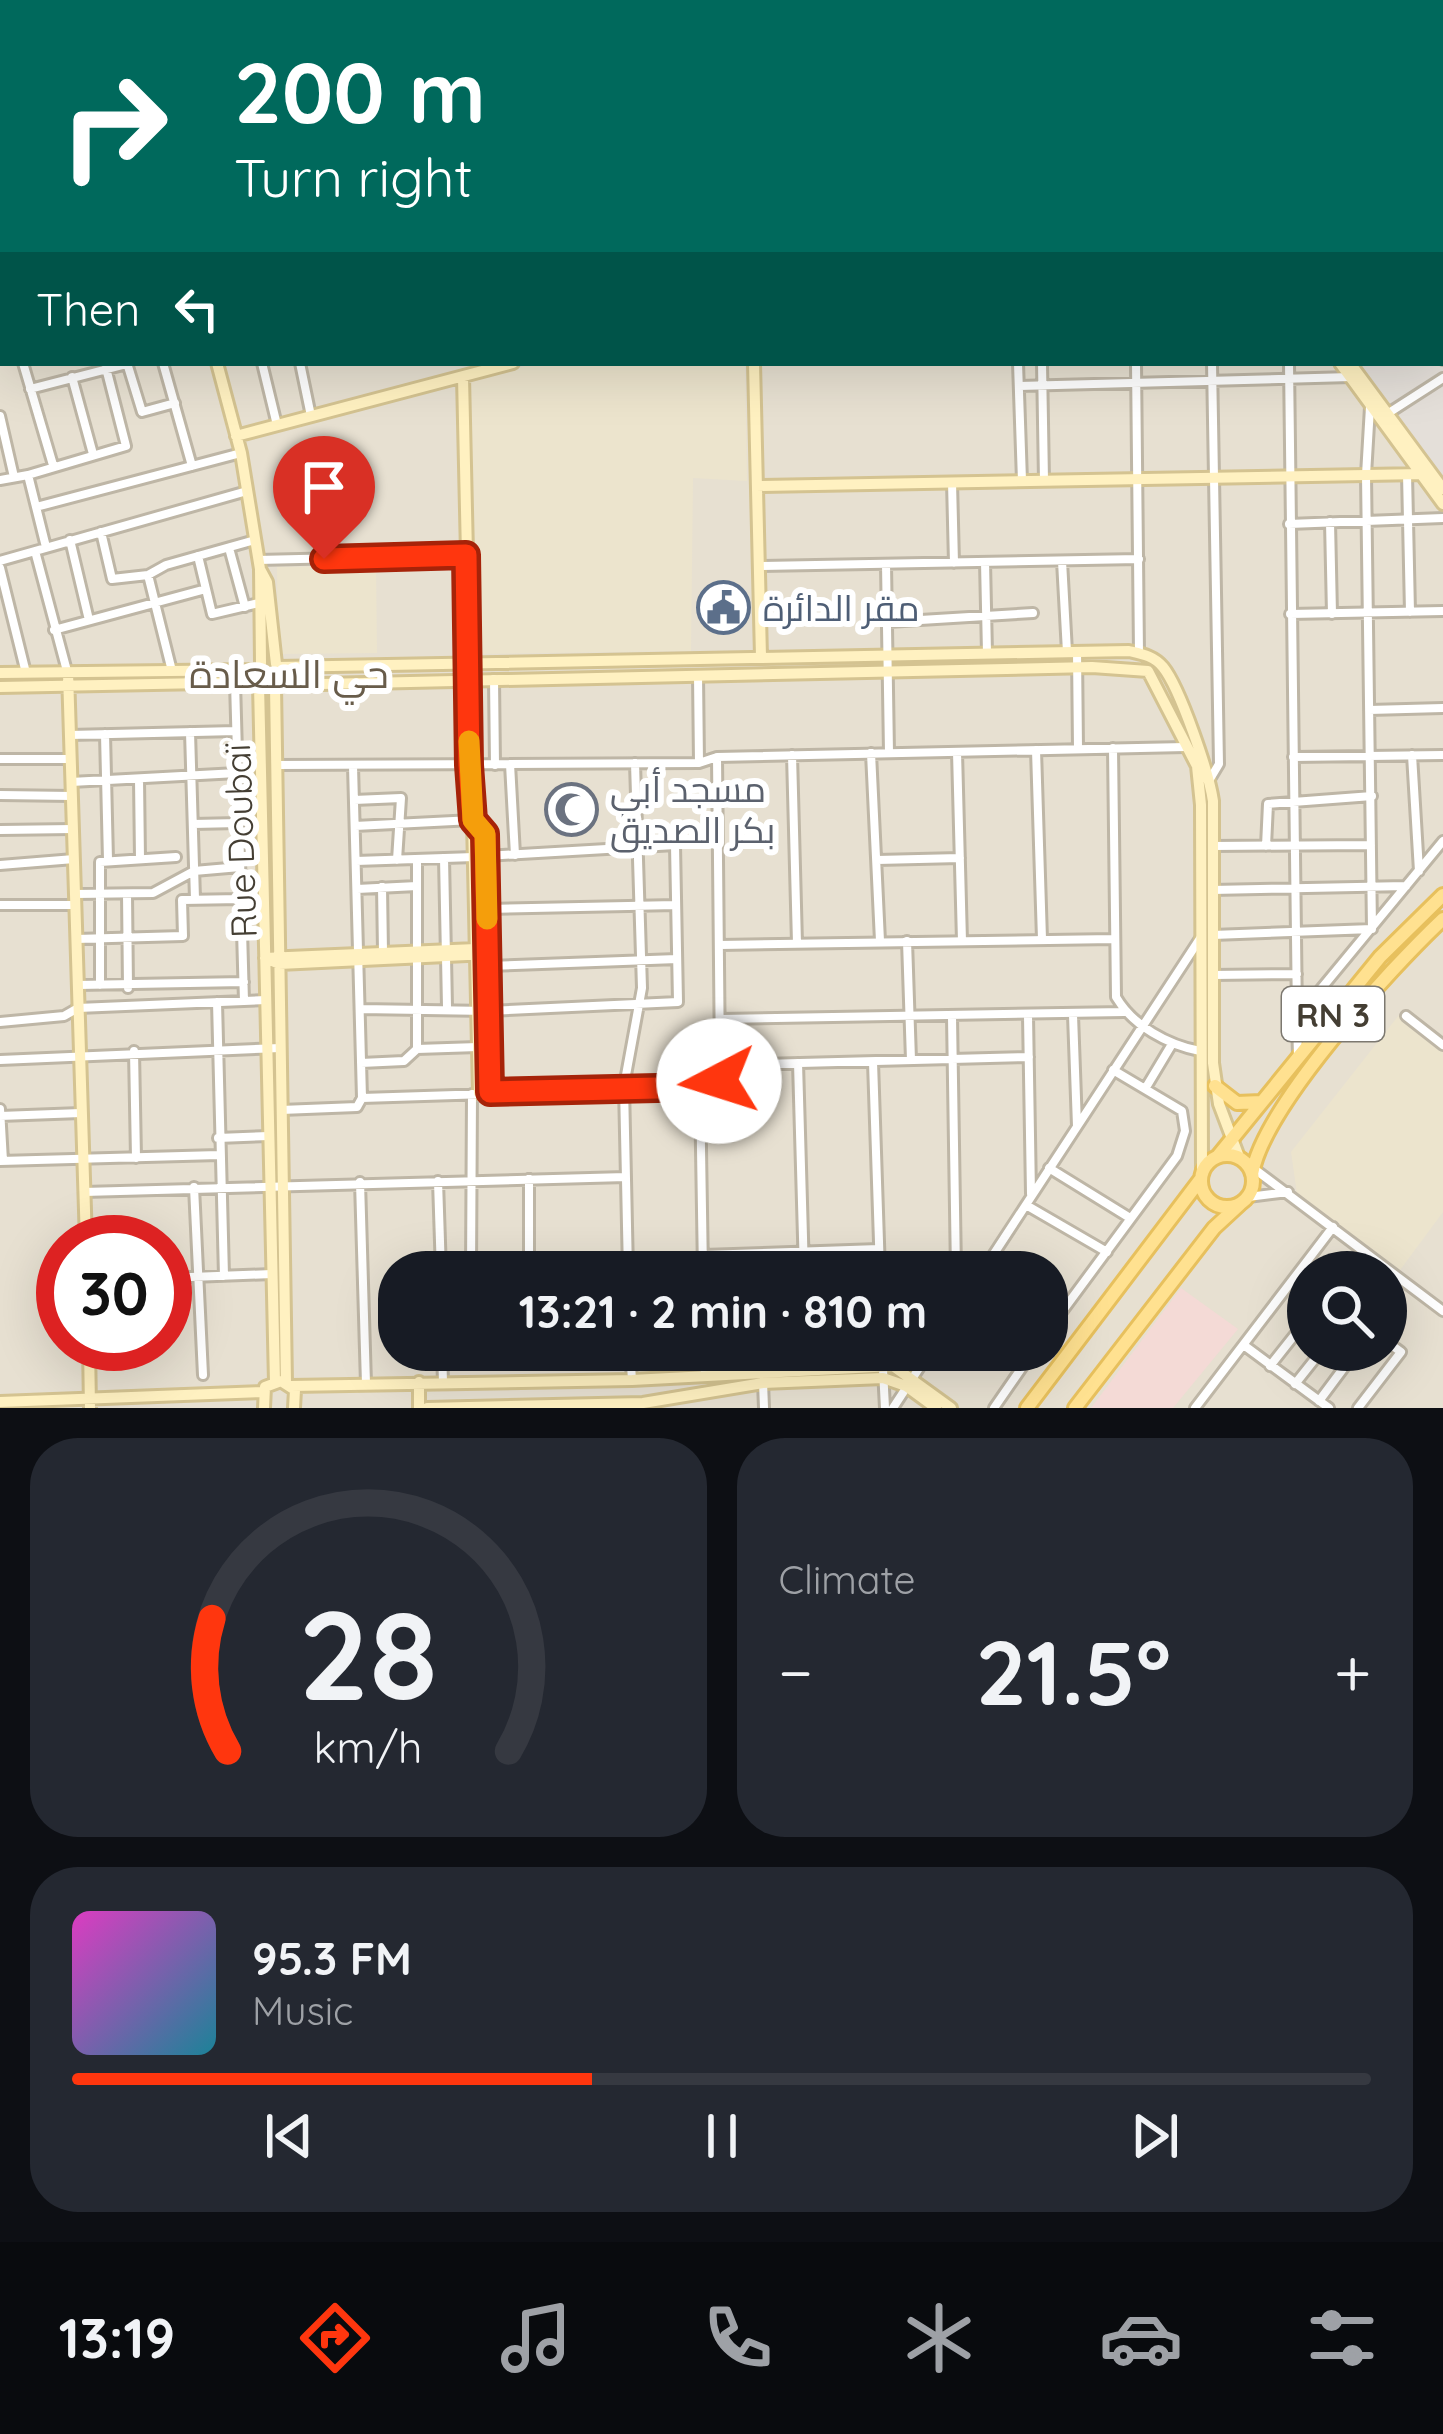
<!DOCTYPE html>
<html lang="en">
<head>
<meta charset="utf-8">
<style>
	body { margin:0; font-family:Quicksand,Cairo,sans-serif; background:#242831; color:#f1f3f6; height:100vh; display:flex; flex-direction:column; font-size:45px; white-space:nowrap }
	* { box-sizing:border-box; margin:0 }
	p { font-size:39px; color:#9ea1a6 }
	.icon { flex:none; width:66px; height:66px; fill:none; stroke:currentColor; stroke-width:2; stroke-linecap:round; stroke-linejoin:round }
	.map { position:relative; height:1408px; overflow:hidden }
	.panel { display:flex; flex-direction:column; gap:30px; padding:30px; background:#0d0f14; flex:1 }
	.panel>* { flex:none }
	.banner { position:absolute; left:0px; top:0px; width:1443px; height:366px; box-shadow:0 12px 48px #0002; background:#00695c; color:#fff; overflow:hidden }
	.tools { position:absolute; left:1287px; top:1251px; display:grid; gap:24px }
	.tools a { display:grid; place-items:center; width:120px; height:120px; border-radius:50%; background:#171b24; box-shadow:0 12px 48px #0002; font-size:60px }
	.speed { position:absolute; left:36px; top:1215px; display:flex; gap:24px; font-size:60px; font-weight:700; text-align:center }
	.speed>* { display:grid; place-content:center; width:156px; height:156px; border-radius:50%; background:#171b24; box-shadow:0 12px 48px #0002; line-height:1 }
	.speed .limit { border:18px solid #d22; background:#fff; color:#111 }
	.pin { position:absolute; display:grid; place-items:center; width:102px; height:102px; color:#fff; margin:-123px -51px; border-radius:50% 50% 50% 0; rotate:-45deg; box-shadow:0 0 12px #0007 }
	.pin .icon { rotate:45deg }
	.me { position:absolute; width:132px; margin:-66px; rotate:265deg; stroke-linejoin:round; filter:drop-shadow(0 0 9px #0008) }
	.turn { display:flex; align-items:center; gap:42px; height:252px; padding:0 36px; font-size:54px }
	.turn .icon { width:156px; height:156px; stroke-width:2.5 }
	.turn b { display:block; font-size:84px; line-height:102px }
	.then { display:flex; align-items:center; height:114px; padding:0 36px; background:#0003; gap:24px; font-size:45px }
	.big { font-size:90px; font-weight:700; line-height:1.1 }
	.panel .card { flex:1; display:flex; flex-direction:column; justify-content:center; gap:18px; min-width:0; padding:0 42px; border-radius:48px; background:#242831 }
	.panel .dial { align-items:center; gap:0 }
	.dial svg { height:312px; overflow:visible; fill:none; stroke:#363941; stroke-width:7; stroke-linecap:round; text-anchor:middle }
	.dial text { fill:#f1f3f6; stroke:none }
	.song { display:flex; align-items:center; gap:36px }
	.cover { width:144px; height:144px; border-radius:18px; background:linear-gradient(135deg,hsl(310 70% 55%),hsl(190 70% 35%)) }
	.played { height:12px; border-radius:6px; background:linear-gradient(90deg,#ff360e 40%,#363941 40%) }
	.keys { display:flex; justify-content:space-around; direction:ltr }
	.heat { display:flex; justify-content:space-between; align-items:center; font-size:66px; direction:ltr }
	.panel .tiles { flex:1; display:grid; gap:30px; grid-template-columns:1fr 1fr }
	.card:last-child { grid-column:span 2 }
	.trip { position:absolute; left:378px; top:1251px; width:690px; height:120px; border-radius:48px; background:#171b24; box-shadow:0 12px 48px #0002; font-weight:700; line-height:120px; text-align:center }
	.tabs { display:flex; height:192px; justify-content:space-around; align-items:center; background:#090b0e; color:#9ea1a6 }
	.tabs .icon { width:84px; height:84px }
	.tabs .selected { color:#ff360e }
	.tabs b { font-size:54px; color:#f1f3f6 }
	.map>svg:first-child { display:block }
	.residential { fill:#e7e0d1; fill-rule:evenodd }
	.industrial { fill:#e4dfd9 }
	.education { fill:#ece4cd }
	.medical { fill:#f4dad6 }
	.lines { fill:none; stroke-linecap:round; stroke-linejoin:round }
	.street-casing { stroke:#beb6a6; stroke-width:14 }
	.secondary-casing { stroke:#d4c391; stroke-width:16 }
	.primary-casing { stroke:#e7c05d; stroke-width:18 }
	.street { stroke:#fff; stroke-width:8 }
	.secondary { stroke:#fff1c1; stroke-width:10 }
	.primary { stroke:#ffe190; stroke-width:12 }
	.route-casing { stroke:#a62309; stroke-width:30 }
	.route { stroke:#ff360e; stroke-width:21 }
	.slow { stroke:#f59e0b; stroke-width:21 }
	.labels { text-anchor:middle; dominant-baseline:central; stroke-width:12; stroke-linejoin:round; paint-order:stroke }
	.shield { fill:#fff; stroke:#7c7870; stroke-width:3 }
	.shield-label { font-size:33px; font-weight:bold; fill:#443e33 }
	.service-label { font-size:36px; fill:#4e5e75; stroke:#fff; text-anchor:start }
	.worship-label { font-size:36px; fill:#5b616d; stroke:#fff; text-anchor:start }
	.street-label { font-size:36px; fill:#443e33; stroke:#fff }
	.neighbourhood-label { font-size:39px; fill:#685c4a; stroke:#fff }
</style>
</head>
<body>
<div class="map">
<svg width="1443" height="1408" viewBox="0 0 1443 1408">
	<rect width="100%" height="100%" fill="#f2eee3"/>
	<path class="residential" d="M0,0H1088L3,3V363H1356L1443,481V1408H0ZM63,1242H165V1344H63ZM399,1272H1047V1350H399ZM1308,1272H1386V1350H1308Z"/>
	<path class="industrial" d="M1088,0H1443V481L1356,363H1440V3Z"/>
	<path class="education" d="M536,363H745L747,481L693,478L691,651L474,654L470,381Z
		M376,566L377,653L278,654L277,567Z
		M1399,1015L1443,1050V1212L1400,1270L1297,1194L1291,1152Z"/>
	<path class="medical" d="M1181,1288L1238,1329L1173,1408H1091Z"/>
	<g class="lines">
		<defs>
			<path id="street" d="M27,0L28,3
				M226,0L227,3
				M296,0V3
				M374,0L375,3
				M429,0V3
				M503,0L504,3
				M555,0V3
				M714,0L715,3
				M735,0V3
				M777,0L778,3
				M821,0V3
				M1279,0L1281,3
				M1442,0L1443,2
				M234,3L245,0
				M837,3L849,0
				M1103,3L1113,0
				M0,40H3
				M1440,42L1443,40
				M0,82L3,94
				M1440,193L1443,191
				M1440,219L1443,223
				M1440,355L1443,360
				M23,363L53,465
				M127,363L142,412L175,403
				M163,363L192,466
				M262,363L277,425
				M300,363L311,416
				M1018,363L1022,481
				M1042,363L1044,481
				M1136,363L1139,653
				M1289,363L1297,1018
				M72,377L93,454
				M1019,386L1351,377
				M30,389L127,364
				M1387,414L1443,378
				M0,416L14,477
				M1407,474L1410,612
				M28,475L126,446L106,368
				M0,480L28,475L46,547
				M952,482L954,563
				M36,507L241,453
				M1330,522L1332,614
				M1289,524L1443,518
				M101,532L112,579L148,575L172,671
				M70,540L89,620
				M229,548L245,607
				M35,551L67,671
				M198,556L212,614L259,603
				M258,560L466,555
				M0,561L247,491
				M1062,561L1067,652
				M985,562L987,653
				M886,564L889,753
				M759,566L1139,559
				M0,568L26,673
				M148,575L166,565L255,540
				M1290,614L1443,611
				M888,622L1033,613
				M54,630L206,589
				M1077,652L1078,749
				M698,675L699,763
				M494,679L495,765
				M235,682L244,1001
				M1369,710L1443,708
				M190,732L195,899
				M105,734L108,860
				M70,735L236,731
				M1113,748L1116,997C1133,1026 1168,1045 1200,1051
				M1036,750L1042,939
				M957,752L962,941
				M871,753L880,941
				M792,755L797,943
				M1412,755L1419,871
				M1293,757L1443,755
				M0,759H70
				M510,764L515,855
				M276,765L699,763L717,757L1186,747
				M353,766L362,1098L700,1087L703,1272
				M139,779L140,859
				M1210,779L1219,764L1212,363
				M71,782L237,773
				M0,795L72,796
				M354,800L401,798L397,860
				M193,824L239,823
				M355,826L473,820
				M0,830L73,829
				M1212,846L1371,845
				M1266,846L1268,804L1372,796
				M444,858L447,1007
				M417,859V1049L478,1047
				M877,860L960,858
				M356,861L474,857
				M0,865L74,859
				M382,887L383,952
				M357,889L417,886
				M1212,890L1406,886
				M75,894L153,893L194,871L240,867
				M127,894L128,988
				M0,905H75
				M487,909L676,905
				M1213,935L1372,929L1366,475L1370,407
				M76,939L183,936L182,900L241,899
				M907,941L911,1060
				M720,945L1114,939
				M488,966L677,959
				M1213,975L1297,974
				M78,985L244,982
				M100,985V862L176,857
				M217,1002L224,1276
				M360,1009L489,1011L678,1002L675,845L486,856
				M1073,1015L1077,1126
				M1028,1016L1031,1194
				M1406,1016L1443,1045
				M952,1017L956,1272
				M720,1019L1124,1012
				M0,1022L64,1016L78,1008L266,1000
				M134,1051L136,1158
				M1298,1057L1297,1018L1443,841
				M0,1060L280,1048
				M873,1062L880,1272
				M361,1063L404,1061L417,1049
				M798,1063L804,1272
				M720,1065L1029,1057
				M700,1087L719,1081L720,1065L717,757
				M1145,1089L1172,1044
				M0,1109L3,1161
				M281,1110L357,1107L362,1098
				M0,1116L81,1113
				M218,1138L269,1136
				M1241,1159L1443,1311
				M0,1161L219,1155
				M1049,1168L1130,1218
				M438,1181L441,1272
				M360,1182L366,1384
				M194,1187L203,1375
				M84,1192L626,1177
				M1248,1197L1288,1192
				M1026,1205L1107,1252
				M703,1255L879,1249
				M471,1272L472,1094
				M529,1272V1179
				M628,1272L624,1086L642,988L635,763
				M982,1272L1201,937
				M165,1278L272,1274
				M1296,1279L1308,1287
				M1047,1332L1177,1156L1185,1131L1182,1111L1113,1070
				M1245,1346L1329,1408
				M442,1350L443,1382
				M630,1350L632,1380
				M704,1350L705,1375
				M807,1350L808,1370
				M882,1350L885,1408
				M1270,1366L1308,1318
				M763,1382L764,1408
				M1295,1384L1322,1350
				M1319,1401L1357,1350
				M893,1408L931,1350
				M994,1408L1034,1350
				M1195,1408L1333,1227
				M1358,1408L1401,1352L1386,1341"/>
			<path id="secondary" d="M102,0V3
				M681,0V3
				M1068,0L1070,3
				M1080,0L1082,3
				M581,3L593,0
				M0,166H3
				M0,353H3
				M217,363L241,453L260,569
				M754,363L761,657
				M1340,363L1443,504
				M1350,363L1443,489
				M463,377L473,820
				M236,436L513,363
				M757,486L1421,474
				M261,663L260,569L267,582L276,664
				M278,667L1129,651C1142,654 1154,656 1163,667C1180,688 1209,773 1213,801V1063L1219,1104L1239,1157
				M0,673L256,670
				M68,673L86,1242
				M259,685L275,1382
				M277,685L1092,667L1148,671L1197,766L1201,805L1202,1172
				M275,686L286,1383
				M0,687L256,682
				M476,949L488,954L279,964L265,958Z
				M479,1093L473,820L485,834L490,1092
				M89,1344L90,1408
				M893,1366L928,1350
				M419,1382V1408
				M291,1386L632,1380L893,1366L951,1408
				M0,1402L263,1392
				M264,1408L265,1387L281,1381L295,1390L294,1408
				M427,1408L643,1403L763,1383L883,1378L906,1386L936,1408"/>
			<path id="primary" d="M1215,1086L1237,1103L1261,1102
				M1201 1181a26 26 0 1 1 52 0a26 26 0 1 1-52 0Z
				M1218,1156L1380,957L1443,895
				M1252,1174C1264,1106 1390,969 1443,919
				M1027,1408L1200,1180
				M1075,1408L1214,1228L1240,1204"/>
		</defs>
		<use href="#street" class="street-casing"/>
		<use href="#secondary" class="secondary-casing"/>
		<use href="#primary" class="primary-casing"/>
		<use href="#street" class="street"/>
		<use href="#secondary" class="secondary"/>
		<use href="#primary" class="primary"/>
	</g>
	<g class="lines">
		<defs>
			<path id="route" d="M324,559L466,555L469,765L473,820L485,834L490,1092L700,1087L719,1081"/>
		</defs>
		<use href="#route" class="route-casing"/>
		<use href="#route" class="route"/>
		<path class="slow" d="M469,741L473,820L485,834L487,919"/>
	</g>
	<defs>
		<symbol id="civic-ring" viewBox="-11 -11 22 22"><circle r="9.5" fill="#fff" stroke="#5c6f8a" stroke-width="1.5"/><path d="M-.6-6.5H3V-4.5H.6V-3L4-1V1h2V6H-6V1h2V-1L-.6-3ZM-1.2 2.5V6h2.4V2.5Z" fill="#5c6f8a"/></symbol>
		<symbol id="mosque-ring" viewBox="-11 -11 22 22"><circle r="9.5" fill="#fff" stroke="#6b7280" stroke-width="1.5"/><path d="M3.5-4.9A6 6 0 1 0 3.5 4.9A5 5 0 1 1 3.5-4.9Z" fill="#6b7280"/></symbol>
	</defs>
	<g fill-rule="evenodd">
		<use href="#civic-ring" x="694" y="578" width="59" height="59"/>
		<use href="#mosque-ring" x="542" y="780" width="59" height="59"/>
	</g>
	<g class="labels">
		<rect class="shield" x="1282" y="987" width="102" height="54" rx="9"/>
		<g class="shield-label">
			<text x="1333" y="1014">RN 3</text>
		</g>
		<g class="service-label">
			<text x="763" y="607">مقر الدائرة</text>
		</g>
		<g class="worship-label">
			<text x="610" y="788">مسجد أبي<tspan x="610" dy="41">بكر الصديق</tspan></text>
		</g>
		<g class="street-label">
			<text transform="translate(240 841) rotate(-92)">Rue Doubaï</text>
		</g>
		<g class="neighbourhood-label">
			<text x="289" y="673">حي السعادة</text>
		</g>
	</g>
</svg>
<div class="tools">
<a><svg class="icon" aria-label="search" viewBox="0 0 24 24"><circle cx="10" cy="10" r="6"/><path d="M15 15l6 6"/></svg></a>
</div>
<div class="speed"><div class="limit">30</div></div>
<div class="pin" style="left:324px;top:559px;background:#d93025"><svg class="icon" aria-label="arrive" viewBox="0 0 24 24"><path d="M6 21V4h12l-3 4 3 4H6"/></svg></div>
<svg class="me" style="left:719px;top:1081px" viewBox="-20 -20 40 40"><circle r="19" fill="#fff"/><path d="M0-13L10 11 0 6-10 11z" fill="#ff360e"/></svg>
<div class="trip">13:21 · 2 min · 810 m</div>
<div class="banner">
<div class="turn"><svg class="icon" aria-label="right" viewBox="0 0 24 24"><path d="M7 20v-9h11M14 6l5 5-5 5"/></svg><div><b>200 m</b>Turn right</div></div>
<div class="then">Then<svg class="icon" aria-label="left" viewBox="0 0 24 24"><path d="M17 20v-9H6M10 6l-5 5 5 5"/></svg></div>
</div>
</div>
<section class="panel">
<div class="tiles">
<div class="card dial"><svg viewBox="0 0 100 80">
<path d="M14 69A42 42 0 1 1 86 69"/>
<path d="M14 69A42 42 0 0 1 10 35" stroke="#ff360e"/>
<text x="50" y="56" font-size="32" font-weight="700">28</text>
<text x="50" y="72" font-size="11">km/h</text>
</svg></div>
<div class="card"><p>Climate</p>
<div class="heat"><a>−</a><b class="big">21.5°</b><a>+</a></div>
</div>
<div class="card">
<div class="song"><i class="cover"></i><div><b>95.3 FM</b><p>Music</p></div></div>
<div class="played"></div>
<div class="keys"><svg class="icon" aria-label="previous" viewBox="0 0 24 24"><path d="M18 5L8 12l10 7zM5 5v14"/></svg><svg class="icon" aria-label="pause" viewBox="0 0 24 24"><path d="M8 5v14M16 5v14"/></svg><svg class="icon" aria-label="next" viewBox="0 0 24 24"><path d="M6 5l10 7-10 7zM19 5v14"/></svg></div>
</div>
</div>
</section>
<nav class="tabs">
<b>13:19</b>
<svg class="icon selected" aria-label="directions" viewBox="0 0 24 24"><path d="M12 3l9 9-9 9-9-9zM9 14v-3h6M13 9l2 2-2 2"/></svg>
<svg class="icon" aria-label="music" viewBox="0 0 24 24"><path d="M9 18V5l10-2v13"/><circle cx="6" cy="18" r="3"/><circle cx="16" cy="16" r="3"/></svg>
<svg class="icon" aria-label="phone" viewBox="0 0 24 24"><path d="M5 4h4l2 5-3 2q2 4 5 5l2-3 5 2v4C11 20 4 13 5 4z"/></svg>
<svg class="icon" aria-label="climate" viewBox="0 0 24 24"><path d="M12 3v18M4 7l16 10M4 17L20 7"/></svg>
<svg class="icon" aria-label="car" viewBox="0 0 24 24"><path d="M5 17H2v-5l4-1 3-4h7l3 4 3 1v5h-3M9 17h6M6 11h13"/><circle cx="7" cy="17" r="2"/><circle cx="17" cy="17" r="2"/></svg>
<svg class="icon" aria-label="filters" viewBox="0 0 24 24"><path d="M4 7h16M4 17h16"/><circle cx="9" cy="7" r="2"/><circle cx="15" cy="17" r="2"/></svg>
</nav>
</body>
</html>
